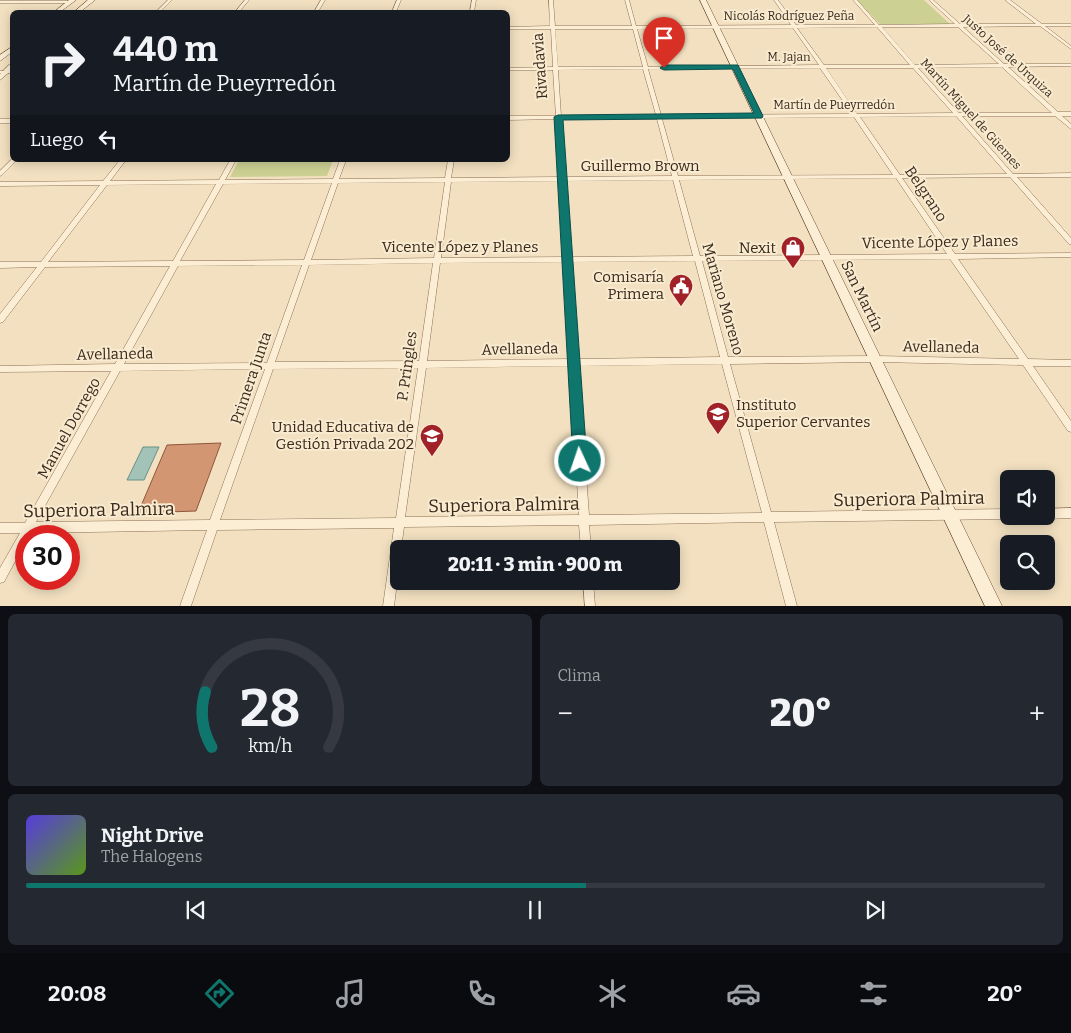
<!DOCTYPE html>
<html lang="es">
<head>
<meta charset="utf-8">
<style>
	body { margin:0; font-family:Bitter,serif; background:#242831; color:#f1f3f6; height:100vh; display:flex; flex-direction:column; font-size:19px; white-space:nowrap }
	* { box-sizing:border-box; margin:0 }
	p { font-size:16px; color:#9ea1a6 }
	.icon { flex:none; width:28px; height:28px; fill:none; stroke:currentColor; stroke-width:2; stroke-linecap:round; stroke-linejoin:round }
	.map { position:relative; height:606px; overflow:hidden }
	.drawer { display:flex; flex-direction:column; gap:8px; padding:8px; background:#0d0f14; flex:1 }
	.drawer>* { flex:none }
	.hud { position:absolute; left:10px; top:10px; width:500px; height:152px; border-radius:8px; box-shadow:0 2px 12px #0003; background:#171b24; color:#f1f3f6; overflow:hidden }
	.tools { position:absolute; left:1000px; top:470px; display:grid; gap:10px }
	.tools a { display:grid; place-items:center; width:55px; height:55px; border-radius:8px; background:#171b24; box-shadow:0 2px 12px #0003; font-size:25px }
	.speed { position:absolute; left:15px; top:525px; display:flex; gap:10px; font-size:25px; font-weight:700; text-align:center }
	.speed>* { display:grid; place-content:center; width:65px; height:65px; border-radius:50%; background:#171b24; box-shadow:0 2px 12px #0003; line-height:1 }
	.speed .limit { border:8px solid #d22; background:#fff; color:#111 }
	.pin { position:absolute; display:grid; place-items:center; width:42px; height:42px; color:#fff; margin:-51px -21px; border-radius:50% 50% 50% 0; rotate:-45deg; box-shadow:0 0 5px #0007 }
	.pin .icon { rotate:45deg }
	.me { position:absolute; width:55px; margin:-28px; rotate:357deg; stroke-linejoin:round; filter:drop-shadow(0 0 4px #0008) }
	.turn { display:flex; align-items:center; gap:18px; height:105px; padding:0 20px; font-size:22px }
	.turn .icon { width:65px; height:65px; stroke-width:2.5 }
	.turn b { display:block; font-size:35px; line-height:42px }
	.then { display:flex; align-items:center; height:48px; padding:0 20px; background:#0003; gap:10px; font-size:19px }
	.big { font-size:38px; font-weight:800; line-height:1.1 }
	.drawer .tile { flex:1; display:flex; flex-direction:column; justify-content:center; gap:8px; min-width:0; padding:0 18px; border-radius:8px; background:#242831 }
	.drawer .dial { align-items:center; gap:0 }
	.dial svg { height:130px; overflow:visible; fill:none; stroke:#363941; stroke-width:7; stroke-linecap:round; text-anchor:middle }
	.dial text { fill:#f1f3f6; stroke:none }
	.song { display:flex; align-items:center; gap:15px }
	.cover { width:60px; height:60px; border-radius:8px; background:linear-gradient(135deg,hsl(250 70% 55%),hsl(90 70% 35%)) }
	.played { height:5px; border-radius:2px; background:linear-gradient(90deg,#0f766e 55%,#363941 55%) }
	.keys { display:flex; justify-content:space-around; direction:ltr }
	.heat { display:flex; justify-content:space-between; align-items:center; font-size:28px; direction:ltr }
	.drawer .tiles { flex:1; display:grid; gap:8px; grid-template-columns:1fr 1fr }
	.tile:last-child { grid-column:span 2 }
	.trip { position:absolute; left:390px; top:540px; width:290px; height:50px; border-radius:8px; background:#171b24; box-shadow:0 2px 12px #0003; font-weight:800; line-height:50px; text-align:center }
	.tab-bar { display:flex; height:80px; justify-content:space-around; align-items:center; background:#090b0e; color:#9ea1a6 }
	.tab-bar .icon { width:35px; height:35px }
	.tab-bar .current { color:#0f766e }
	.tab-bar b { font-size:22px; color:#f1f3f6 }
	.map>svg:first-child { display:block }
	.green { fill:#ccd093 }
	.water { fill:#a3c3b8; stroke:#699286 }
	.building { fill:#d39672; stroke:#8d573a }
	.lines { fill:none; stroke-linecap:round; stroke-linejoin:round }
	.minor-casing { stroke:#8c7056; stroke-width:1 }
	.secondary-casing { stroke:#6e5139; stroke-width:1 }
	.minor { fill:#fceed4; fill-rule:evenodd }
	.secondary { fill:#fceed4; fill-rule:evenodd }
	.route { fill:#0f766e; stroke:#0a4d48 }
	.labels { text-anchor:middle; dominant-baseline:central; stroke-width:4; stroke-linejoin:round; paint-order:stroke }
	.far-street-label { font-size:12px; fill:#3a291c; stroke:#f8ebd0 }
	.street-label { font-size:15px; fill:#3a291c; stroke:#f8ebd0 }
	.poi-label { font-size:15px; fill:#3a291c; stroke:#f8ebd0; text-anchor:end }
	.near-street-label { font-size:18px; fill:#3a291c; stroke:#f8ebd0 }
</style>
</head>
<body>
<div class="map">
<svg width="1071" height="606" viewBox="0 0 1071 606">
	<rect width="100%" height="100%" fill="#f2e0c0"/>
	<path class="green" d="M857,0H924L950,24H880Z
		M239,160H333L327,176L230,177Z"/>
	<path class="water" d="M143,447H159L144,480H127Z"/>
	<path class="building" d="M221,443L196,511L138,513L167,445Z"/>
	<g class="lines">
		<defs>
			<path id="minor" d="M168,0H172L160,12H156Z
				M245,0H249L239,12H235Z
				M321,0H325L318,12H314Z
				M397,0H401L396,12H392Z
				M472,0H476L474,12H470Z
				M549,0H553L555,26H632L625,0H629L636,26L791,25L774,0H778L796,25H875L853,0H857L879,25L955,24L929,0H933L960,24H1036L1005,0H1010L1042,24H1071V26H1045L1071,46V49L1040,26L963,27L1004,64H1071V66L1008,67L1058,112H1071V116H1062L1071,124V129L1055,116H962L1013,174L1071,173V177H1017L1071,238V244H1069L1010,177L902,178L955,254L1071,253V257L958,259L1028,359L1071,360V366H1033L1071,421V432L1068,431L1023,365L877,362L730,364L771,512L1009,509V516H1013L1012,517L1009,519L774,522L797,606H786L764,522L589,525L591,549H581L579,525L404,527L401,549H399V567L394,606H383L394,528L217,530L191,606H180L207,530L31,533L29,536H26V541L4,582L0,583V568L20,533H0V523H25L111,371L0,372V366L115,364L170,266L45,267L3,322L0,323V314L37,267L0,268V262H41L100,185L0,186V182L103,181L120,160H126L110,181L219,180L230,160H236L225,180L333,179L340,160H346L339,179L445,178L448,160H454L451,178L559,177L556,119L508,120V116H556L553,70H508V68L553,67L551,29H508V27L550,26ZM877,27L910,65H824L797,28ZM882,27H958L999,64L915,65ZM793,28L819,65L648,67L637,29ZM555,29H633L643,67H558ZM1002,67L1052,113H959L918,68ZM820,68L852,114L661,115L648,69ZM826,68H913L953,113L857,114ZM643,69L656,115L561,116L558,70ZM956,116L1007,174L900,175L860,117ZM854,117L893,175L678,176L662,119ZM561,119H657L672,176L565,177ZM896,178L947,254L700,256L679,180ZM673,180L693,256L571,257L566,181ZM559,181L564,257L441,258L451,182ZM445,182L434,258L311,260L338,183ZM332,183L304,260L180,261L223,184ZM216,184L173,261L48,262L107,185ZM950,259L1019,359L877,356L728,357L702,261ZM695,261L720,357L578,359L571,262ZM564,262L570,359L427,361L440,263ZM433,263L419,361L275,362L309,265ZM302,265L267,363L124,364L178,266ZM722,364L762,513L589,515L578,366ZM570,366L579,515L405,517L426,368ZM418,368L396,518L220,520L273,369ZM265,369L210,520L36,522L120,371Z
				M0,1H70L72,2L70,3H0Z
				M0,71H12V73H0Z
				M0,119H12V123H0Z
				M12,159V160H17L2,175L0,176V171Z
				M1071,508V518L1046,519L1042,516H1046V509Z
				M583,581H593L595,606H585Z"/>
			<path id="secondary" d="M69,0H76L60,12H54Z
				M88,0H95L80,12H74Z
				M700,0H706L1002,606H985Z
				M12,47V52L0,61V55Z
				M9,65H12V70L0,80V74Z"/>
		</defs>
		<use href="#minor" class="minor-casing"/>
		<use href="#secondary" class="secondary-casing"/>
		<use href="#minor" class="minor"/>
		<use href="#secondary" class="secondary"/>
	</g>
	<path class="route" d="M738,65L763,116L762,118L563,120L587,461L585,466L580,468L575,466L573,461L554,117L558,115L754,113L733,69L664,70L660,68L664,65Z"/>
	<defs>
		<symbol id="shop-pin" viewBox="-11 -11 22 30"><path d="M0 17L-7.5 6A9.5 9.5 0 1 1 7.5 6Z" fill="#a02128" stroke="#f8ebd0"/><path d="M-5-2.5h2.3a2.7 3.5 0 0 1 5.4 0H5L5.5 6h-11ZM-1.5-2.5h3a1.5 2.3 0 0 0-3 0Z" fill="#fff"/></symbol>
		<symbol id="civic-pin" viewBox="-11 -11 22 30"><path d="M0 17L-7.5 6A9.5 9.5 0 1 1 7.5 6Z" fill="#a02128" stroke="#f8ebd0"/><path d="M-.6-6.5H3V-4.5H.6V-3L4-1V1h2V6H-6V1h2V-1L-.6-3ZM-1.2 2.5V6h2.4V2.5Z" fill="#fff"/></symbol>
		<symbol id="university-pin" viewBox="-11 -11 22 30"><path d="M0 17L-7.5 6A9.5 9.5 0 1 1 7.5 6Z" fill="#a02128" stroke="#f8ebd0"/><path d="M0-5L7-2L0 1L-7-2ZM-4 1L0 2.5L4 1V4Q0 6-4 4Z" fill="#fff"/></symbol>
	</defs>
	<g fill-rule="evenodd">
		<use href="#shop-pin" x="779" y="234" width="28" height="38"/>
		<use href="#civic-pin" x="667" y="272" width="28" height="38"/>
		<use href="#university-pin" x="704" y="400" width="28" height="38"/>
		<use href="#university-pin" x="418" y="422" width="28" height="38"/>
	</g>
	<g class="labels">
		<g class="far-street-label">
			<text x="789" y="16">Nicolás Rodríguez Peña</text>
			<text transform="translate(1008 56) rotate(42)">Justo José de Urquiza</text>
			<text x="789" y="57">M. Jajan</text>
			<text x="834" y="105">Martín de Pueyrredón</text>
			<text transform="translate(971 114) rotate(48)">Martín Miguel de Güemes</text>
		</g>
		<g class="street-label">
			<text transform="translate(540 66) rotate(-94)">Rivadavia</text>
			<text x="640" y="166">Guillermo Brown</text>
			<text transform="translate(926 194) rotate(56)">Belgrano</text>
			<text transform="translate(940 242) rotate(-1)">Vicente López y Planes</text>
			<text x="460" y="247">Vicente López y Planes</text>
			<text transform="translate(862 296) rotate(64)">San Martín</text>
			<text transform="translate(723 299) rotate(74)">Mariano Moreno</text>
			<text transform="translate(941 347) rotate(1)">Avellaneda</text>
			<text transform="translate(520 349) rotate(-1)">Avellaneda</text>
			<text transform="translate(115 354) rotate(-1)">Avellaneda</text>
			<text transform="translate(407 366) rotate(-82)">P. Pringles</text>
			<text transform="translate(251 378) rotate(-71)">Primera Junta</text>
			<text transform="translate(69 428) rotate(-61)">Manuel Dorrego</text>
		</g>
		<g class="poi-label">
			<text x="776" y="248">Nexit</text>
			<text x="664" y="277">Comisaría<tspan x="664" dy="17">Primera</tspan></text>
			<text x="736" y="405" text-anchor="start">Instituto<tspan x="736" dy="17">Superior Cervantes</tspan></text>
			<text x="414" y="427">Unidad Educativa de<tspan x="414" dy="17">Gestión Privada 202</tspan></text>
		</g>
		<g class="near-street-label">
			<text transform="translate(909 499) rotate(-1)">Superiora Palmira</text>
			<text transform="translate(504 505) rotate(-1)">Superiora Palmira</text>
			<text transform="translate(99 510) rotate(-1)">Superiora Palmira</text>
		</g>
	</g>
</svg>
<div class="tools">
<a><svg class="icon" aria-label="sound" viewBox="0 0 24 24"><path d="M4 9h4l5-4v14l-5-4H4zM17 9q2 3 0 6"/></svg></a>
<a><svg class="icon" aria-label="search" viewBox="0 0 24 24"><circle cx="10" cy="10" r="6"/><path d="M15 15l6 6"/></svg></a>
</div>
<div class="speed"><div class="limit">30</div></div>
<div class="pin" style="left:664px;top:68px;background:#d93025"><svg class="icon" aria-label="arrive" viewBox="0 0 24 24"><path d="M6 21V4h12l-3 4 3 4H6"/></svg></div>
<svg class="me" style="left:580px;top:461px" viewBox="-20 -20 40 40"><circle r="17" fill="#0f766e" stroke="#fff" stroke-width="3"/><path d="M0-11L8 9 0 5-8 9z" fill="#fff"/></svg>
<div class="trip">20:11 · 3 min · 900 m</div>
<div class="hud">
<div class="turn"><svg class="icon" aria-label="right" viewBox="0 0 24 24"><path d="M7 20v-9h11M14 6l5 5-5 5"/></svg><div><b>440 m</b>Martín de Pueyrredón</div></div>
<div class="then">Luego<svg class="icon" aria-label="left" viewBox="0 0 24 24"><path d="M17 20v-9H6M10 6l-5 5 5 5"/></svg></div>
</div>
</div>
<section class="drawer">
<div class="tiles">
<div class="tile dial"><svg viewBox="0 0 100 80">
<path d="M14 69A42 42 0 1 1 86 69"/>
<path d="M14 69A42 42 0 0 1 10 35" stroke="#0f766e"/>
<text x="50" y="56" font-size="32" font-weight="700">28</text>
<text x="50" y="72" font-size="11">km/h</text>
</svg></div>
<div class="tile"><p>Clima</p>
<div class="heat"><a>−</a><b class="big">20°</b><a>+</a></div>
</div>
<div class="tile">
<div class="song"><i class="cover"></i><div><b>Night Drive</b><p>The Halogens</p></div></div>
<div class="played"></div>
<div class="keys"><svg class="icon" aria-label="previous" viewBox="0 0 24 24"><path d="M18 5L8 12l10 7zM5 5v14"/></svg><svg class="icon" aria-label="pause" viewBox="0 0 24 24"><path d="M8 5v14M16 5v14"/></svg><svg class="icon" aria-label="next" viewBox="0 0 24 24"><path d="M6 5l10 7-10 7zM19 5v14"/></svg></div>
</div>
</div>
</section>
<nav class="tab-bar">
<b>20:08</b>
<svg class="icon current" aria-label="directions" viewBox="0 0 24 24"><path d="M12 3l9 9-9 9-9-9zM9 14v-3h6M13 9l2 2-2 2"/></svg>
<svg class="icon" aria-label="music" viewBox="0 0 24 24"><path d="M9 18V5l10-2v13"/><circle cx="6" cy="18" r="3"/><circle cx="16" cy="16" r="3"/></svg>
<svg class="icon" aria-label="phone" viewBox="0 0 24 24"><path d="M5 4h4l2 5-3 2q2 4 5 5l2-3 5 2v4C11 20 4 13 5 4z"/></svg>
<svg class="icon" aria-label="climate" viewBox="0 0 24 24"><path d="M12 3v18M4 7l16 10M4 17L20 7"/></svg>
<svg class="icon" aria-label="car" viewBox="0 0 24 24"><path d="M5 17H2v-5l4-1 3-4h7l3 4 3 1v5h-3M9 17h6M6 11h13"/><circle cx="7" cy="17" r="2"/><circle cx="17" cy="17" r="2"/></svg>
<svg class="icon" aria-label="filters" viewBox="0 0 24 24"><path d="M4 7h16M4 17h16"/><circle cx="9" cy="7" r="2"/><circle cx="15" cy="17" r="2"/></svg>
<b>20°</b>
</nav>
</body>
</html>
